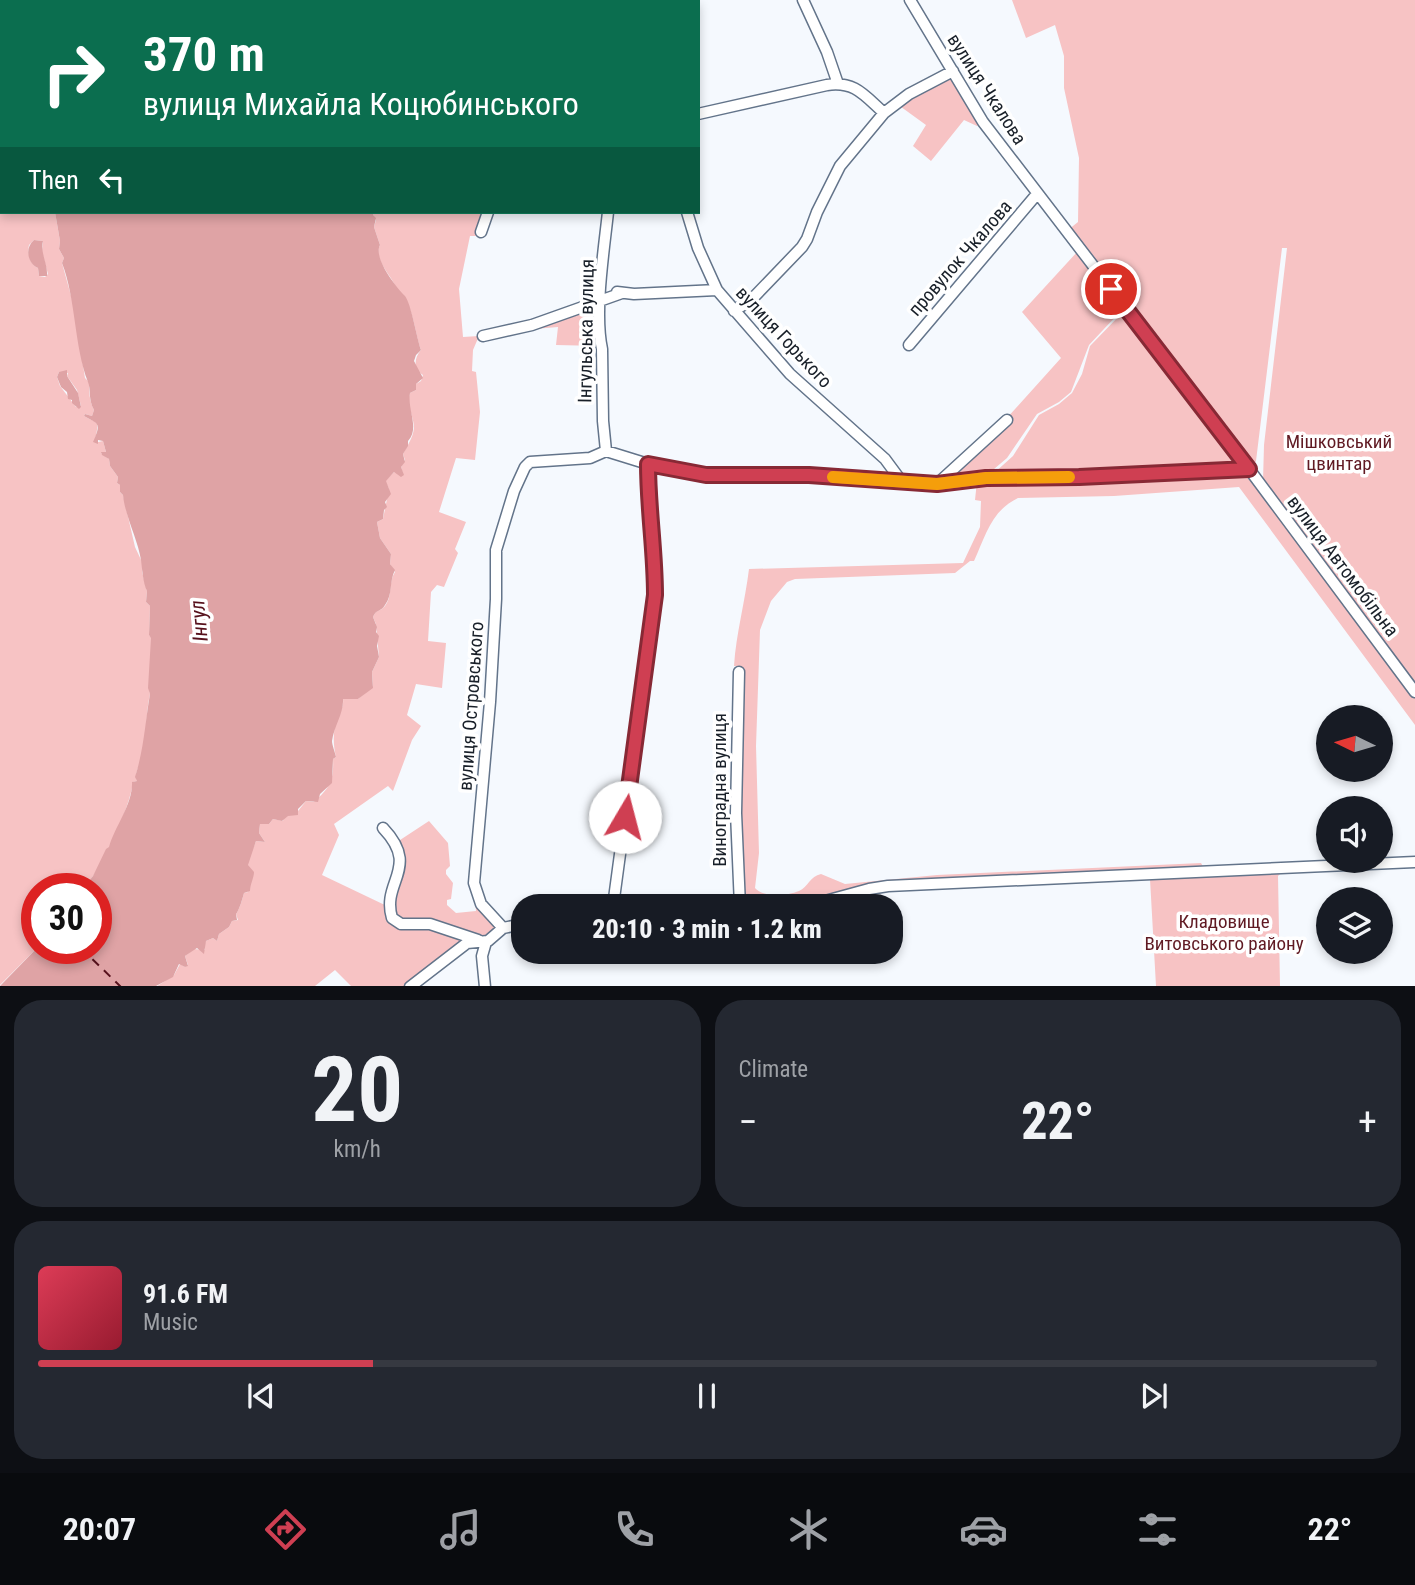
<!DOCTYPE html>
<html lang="en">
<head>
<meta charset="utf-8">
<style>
	body { margin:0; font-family:"Roboto Condensed",sans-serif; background:#242831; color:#f1f3f6; height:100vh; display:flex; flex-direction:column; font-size:26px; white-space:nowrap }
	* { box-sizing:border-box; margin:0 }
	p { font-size:23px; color:#9ea1a6 }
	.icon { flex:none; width:38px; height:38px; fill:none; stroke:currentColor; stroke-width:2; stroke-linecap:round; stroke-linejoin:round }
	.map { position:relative; height:986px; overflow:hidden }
	.drawer { display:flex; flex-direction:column; gap:14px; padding:14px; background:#0d0f14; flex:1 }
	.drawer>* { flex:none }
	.top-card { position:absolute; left:0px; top:0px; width:700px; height:214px; box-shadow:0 4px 10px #0003; background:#0b6e4f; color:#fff; overflow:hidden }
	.needle { width:46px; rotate:275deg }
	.tools { position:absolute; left:1316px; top:705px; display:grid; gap:14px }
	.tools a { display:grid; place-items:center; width:77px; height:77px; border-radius:50%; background:#171b24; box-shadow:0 4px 10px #0003; font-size:35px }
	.speed { position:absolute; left:21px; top:873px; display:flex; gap:14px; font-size:35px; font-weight:700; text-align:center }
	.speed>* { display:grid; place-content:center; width:91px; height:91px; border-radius:50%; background:#171b24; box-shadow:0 4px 10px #0003; line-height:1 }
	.speed .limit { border:10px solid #d22; background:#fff; color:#111 }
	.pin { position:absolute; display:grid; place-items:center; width:60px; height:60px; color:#fff; margin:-30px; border:4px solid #fff; border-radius:50%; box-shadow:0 2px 7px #0007 }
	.me { position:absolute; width:77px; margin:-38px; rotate:8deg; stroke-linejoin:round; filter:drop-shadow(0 0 5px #0008) }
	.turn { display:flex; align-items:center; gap:24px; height:147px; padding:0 28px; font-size:32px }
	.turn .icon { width:91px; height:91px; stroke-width:2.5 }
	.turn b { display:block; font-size:49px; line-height:60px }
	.then { display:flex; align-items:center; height:66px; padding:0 28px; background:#0003; gap:14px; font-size:26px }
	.big { font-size:52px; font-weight:800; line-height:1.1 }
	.drawer .tile { flex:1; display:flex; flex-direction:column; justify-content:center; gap:10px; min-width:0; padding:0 24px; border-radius:28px; background:#242831 }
	.drawer .dial { align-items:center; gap:0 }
	.dial b { font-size:91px; line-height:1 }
	.song { display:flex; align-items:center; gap:21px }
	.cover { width:84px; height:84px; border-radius:10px; background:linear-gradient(135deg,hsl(350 70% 55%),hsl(350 70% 35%)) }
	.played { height:7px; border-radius:4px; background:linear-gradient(90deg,#cf3f52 25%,#363941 25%) }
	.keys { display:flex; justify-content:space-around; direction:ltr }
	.heat { display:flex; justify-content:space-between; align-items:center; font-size:38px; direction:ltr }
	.drawer .tiles { flex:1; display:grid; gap:14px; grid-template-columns:1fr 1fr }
	.tile:last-child { grid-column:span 2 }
	.trip { position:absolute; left:511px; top:894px; width:392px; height:70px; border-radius:28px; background:#171b24; box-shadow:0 4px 10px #0003; font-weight:800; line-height:70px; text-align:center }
	.dock { display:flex; height:112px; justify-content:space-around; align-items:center; background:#090b0e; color:#9ea1a6 }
	.dock .icon { width:49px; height:49px }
	.dock .current { color:#cf3f52 }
	.dock b { font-size:32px; color:#f1f3f6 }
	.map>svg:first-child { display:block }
	.green { fill:#f7c3c4; fill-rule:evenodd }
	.water { fill:#dfa3a5 }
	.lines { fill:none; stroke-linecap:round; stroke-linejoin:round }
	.ferry { stroke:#57111c; stroke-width:2; stroke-dasharray:9 7; stroke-linecap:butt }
	.minor-casing { stroke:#63748a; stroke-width:13 }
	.minor { stroke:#fff; stroke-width:10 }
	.route-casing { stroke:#872935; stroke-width:18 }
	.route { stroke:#cf3f52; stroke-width:12 }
	.slow { stroke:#f59e0b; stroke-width:12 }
	.labels { text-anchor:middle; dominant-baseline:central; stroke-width:7; stroke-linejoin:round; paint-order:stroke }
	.street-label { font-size:19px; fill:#192029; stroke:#fff }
	.park-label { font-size:19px; fill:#601a23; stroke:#fff }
	.water-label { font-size:21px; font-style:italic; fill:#57111c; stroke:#fff }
</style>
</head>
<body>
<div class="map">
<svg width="1415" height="987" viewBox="0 0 1415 987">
	<rect width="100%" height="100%" fill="#f5f9fe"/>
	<path class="green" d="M0,0L20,2H2V212H55L60,241L59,249L64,258L62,263L73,303L85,378L89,382C89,391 89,400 94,410L92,416L85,414L84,416C97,424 100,418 95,440L98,442L103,441L106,452L101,453L109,459L110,466L118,477L117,483L120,485V492L123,495L135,547L142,562V572L147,591L146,602L150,606L149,635L152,638L149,688L150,694C145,714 148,737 142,756C140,765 134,773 137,781L133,782C130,808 101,871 83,889H37V948L0,985ZM34,240L43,241L42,252L48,274L45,277L39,276L38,268C30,265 27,253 29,245ZM59,372L68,373L67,376L77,390L81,406L76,407L60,386L57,377Z
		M139,0H307L306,2Z
		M1012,0H1415V686L1263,481L1264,445L1287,248H1282L1256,461L1253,466L1068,230L1078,222L1079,158L1064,88V56L1055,25L1026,38Z
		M950,75L981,123L977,126L964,120L931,161L913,146L926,125L897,104Z
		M374,212H488L479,236H470L459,289L463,337L479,336L473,350L472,371L476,372L480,412L475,460L456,458L439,512L466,522L455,549L458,553L444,587L437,585L431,592L428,641L446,643L442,688L416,684L407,715L421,726L412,740L393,791L388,786L334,824L339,835L322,875L389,907L391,918L422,924L464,938V941L407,986H351L335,970L315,986L156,987L174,975L180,964L185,967L188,965L185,956L194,949L205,950L204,945L206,941L213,938L217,941L219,934L229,927L232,921L238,920L236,914C239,911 243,897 244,893L248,892C250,881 248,873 248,863C248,855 254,848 256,841L265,842L259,833L260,824H269L273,819L283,821L284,817L298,811L306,801L314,802C330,788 334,780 333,759L336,757C333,744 333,734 336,721C339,711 344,709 343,699H358L373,686L372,672L379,657L376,624L373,617C376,609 380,612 385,606C393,596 388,582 395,572L390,564L391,554L380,538L377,522L383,519L389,489L385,481L394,472L403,475L401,467L405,460L403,454C407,446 413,438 414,428C414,417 406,406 410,393L416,390V384L421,381L423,375C413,369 414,358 421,350C415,334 413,301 398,292C394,277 372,260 380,245L374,227L376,220L373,215Z
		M1078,251L1120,308L1118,314L1089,345L1071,392L1059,402L1037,414L1007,458L987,475L944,481L1006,419L1061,358L1022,312Z
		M598,304L600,346L556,345L558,327L510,331Z
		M1125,313L1239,462V464L1127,473L993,474L1013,456L1039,415L1059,404L1072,393L1082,374L1090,346L1120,315Z
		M1246,473L1415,697V725L1239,487L1114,496L1018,498C991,511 986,535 974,561H970L955,573L795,579L787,582L771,601L760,630L756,746L759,853L755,888C764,898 787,896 799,891C808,887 810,876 821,874L845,884L937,875L1201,863L1205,870L887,884L825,898L762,906L743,905L740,900V677L739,666H734C736,634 745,602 749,569L963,563L980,527L981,501L975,500L977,481Z
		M429,821L448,843L450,866L446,870V874L453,883L451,899L447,900V905L456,913L476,911L475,896L496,926L494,933L488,939L405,923L392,913L397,842Z
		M1282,872L1278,876L1280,986H1156L1150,879Z"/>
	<path class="water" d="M20,0H139V2H20Z
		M55,212H374L373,215L376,218L374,227L380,245C373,258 396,287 405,296C411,303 417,339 421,350L416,355L414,361L423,378L416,384V390L410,393C407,410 420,428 408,441V446L403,454L405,462L401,467L404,475L401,477L394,472L386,481L391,494L385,502L387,507L384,510L383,519L377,522L380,538L391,554L390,564L395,570C389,581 393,595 385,605C381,612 376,609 373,617L377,627L376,632L379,636L377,646L379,657L372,672L373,688L358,699H343C344,713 334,726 332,741C332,745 335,752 336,757L333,759L332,783L320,794L318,802L306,801L298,809V815L288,816L282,821L273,819L269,824H260L259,833L265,842L256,841L248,865L254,872C254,878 250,884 250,891L244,893C243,897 239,911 236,914L237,920L232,921L229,927L219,934L217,941L213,938L206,941L204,954L197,948L185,956L188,966L185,967L179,964L173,977L156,986H0L37,948H96V889H83L93,876L106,849L109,847C115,826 133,804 132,782L137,781L135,777C144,749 145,723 150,694L148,688L151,638L149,635L150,606L146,602L147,591C143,583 142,568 141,560C138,540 125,516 123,495L120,492V485L117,483L118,477L110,466L109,459L102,455L101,452H106L103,441L98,440V444L93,442C102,422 98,424 84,416L85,414L92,416L94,410C88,399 91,389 88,382C74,346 76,299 62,263L64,258L59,249L60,241Z
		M34,240L43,241C40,253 48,264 47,276H39L38,268C28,264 24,248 34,240Z
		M67,370V376L78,393L81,407L79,409L72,403V400L68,399L67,392L61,387L57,377L59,372Z"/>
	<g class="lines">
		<path class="ferry" d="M81,948L121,987"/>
		<defs>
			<path id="minor" d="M630,0V2
				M803,0L827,52L838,84
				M910,0L983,122L1249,469L1415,692
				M511,2V0
				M698,114L827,85C855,81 864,95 884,113
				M687,212L698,248L717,290L790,374L885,459L902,482
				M481,232L488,212
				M617,292L634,294L717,290
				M734,311L752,299L802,247L807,239L817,212L840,166L884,113L909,94L953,71
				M483,336L532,325L622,293
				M909,345L1037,194
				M606,451L603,421L602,349C594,312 604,250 608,212
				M937,484L1007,420
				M739,672L736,813L740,906
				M383,828C421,868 381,881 392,918L401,924H430L478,940
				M613,906L655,595C655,551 647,508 648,464
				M782,906L825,901L869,889L888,886L1415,862
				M503,928L481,904L474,883L490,702L496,599V550L514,491L525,467L530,462L590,458L606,451L648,464L706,475H809L937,484L986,478L1079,477L1249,469
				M503,928L523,924
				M410,987L467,943L488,941L503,928
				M485,987L482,956L486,942"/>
		</defs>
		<use href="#minor" class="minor-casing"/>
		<use href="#minor" class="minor"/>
	</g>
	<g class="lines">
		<defs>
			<path id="route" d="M625,817L655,595C655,551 648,508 648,464L706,475H809L937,484L986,478L1079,477L1249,469L1111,289"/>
		</defs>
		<use href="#route" class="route-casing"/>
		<use href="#route" class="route"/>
		<path class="slow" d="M833,477L937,484L986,478L1069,477"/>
	</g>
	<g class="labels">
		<g class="street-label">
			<text transform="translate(987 89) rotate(57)">вулиця Чкалова</text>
			<text transform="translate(960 258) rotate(-49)">провулок Чкалова</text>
			<text transform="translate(586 331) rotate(-89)">Інгульська вулиця</text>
			<text transform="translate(784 337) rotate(47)">вулиця Горького</text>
			<text transform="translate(1343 566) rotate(53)">вулиця Автомобільна</text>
			<text transform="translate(471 706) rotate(-86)">вулиця Островського</text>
			<text transform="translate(719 790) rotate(-90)">Виноградна вулиця</text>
		</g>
		<g class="park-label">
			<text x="1339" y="441">Мішковський<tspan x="1339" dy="22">цвинтар</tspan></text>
			<text x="1224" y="921">Кладовище<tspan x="1224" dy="22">Витовського району</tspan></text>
		</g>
		<g class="water-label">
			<text transform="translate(199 621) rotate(-95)">Інгул</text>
		</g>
	</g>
</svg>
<div class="tools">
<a><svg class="needle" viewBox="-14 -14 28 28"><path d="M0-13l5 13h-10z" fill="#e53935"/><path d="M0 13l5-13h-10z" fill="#9ea1a6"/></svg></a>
<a><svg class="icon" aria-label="sound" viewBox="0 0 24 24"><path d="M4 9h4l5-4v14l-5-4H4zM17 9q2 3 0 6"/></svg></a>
<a><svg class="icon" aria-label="layers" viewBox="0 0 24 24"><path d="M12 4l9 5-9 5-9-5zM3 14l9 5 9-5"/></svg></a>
</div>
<div class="speed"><div class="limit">30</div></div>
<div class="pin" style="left:1111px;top:289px;background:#d93025"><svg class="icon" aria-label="arrive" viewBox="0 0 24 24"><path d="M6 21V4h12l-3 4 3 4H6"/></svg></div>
<svg class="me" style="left:625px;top:817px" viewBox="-20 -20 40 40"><circle r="19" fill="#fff"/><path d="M0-13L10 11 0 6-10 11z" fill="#cf3f52"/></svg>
<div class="trip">20:10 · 3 min · 1.2 km</div>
<div class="top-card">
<div class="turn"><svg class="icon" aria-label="right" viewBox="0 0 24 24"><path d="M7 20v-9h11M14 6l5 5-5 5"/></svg><div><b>370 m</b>вулиця Михайла Коцюбинського</div></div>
<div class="then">Then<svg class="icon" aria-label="left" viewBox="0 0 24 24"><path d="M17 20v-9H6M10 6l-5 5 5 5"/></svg></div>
</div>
</div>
<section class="drawer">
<div class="tiles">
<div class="tile dial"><b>20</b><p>km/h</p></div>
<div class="tile"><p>Climate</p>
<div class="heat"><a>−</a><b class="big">22°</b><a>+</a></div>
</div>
<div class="tile">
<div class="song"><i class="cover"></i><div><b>91.6 FM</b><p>Music</p></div></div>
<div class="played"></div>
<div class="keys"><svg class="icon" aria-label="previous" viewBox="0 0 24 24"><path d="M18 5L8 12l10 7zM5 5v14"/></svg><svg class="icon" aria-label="pause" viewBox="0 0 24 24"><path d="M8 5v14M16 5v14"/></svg><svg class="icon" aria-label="next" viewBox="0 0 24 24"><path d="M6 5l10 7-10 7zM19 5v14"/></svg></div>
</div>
</div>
</section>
<nav class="dock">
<b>20:07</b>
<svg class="icon current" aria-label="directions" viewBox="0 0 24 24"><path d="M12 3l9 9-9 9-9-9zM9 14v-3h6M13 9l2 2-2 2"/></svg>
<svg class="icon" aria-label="music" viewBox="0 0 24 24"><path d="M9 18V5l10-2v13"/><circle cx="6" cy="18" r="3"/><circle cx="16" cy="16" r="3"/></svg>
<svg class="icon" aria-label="phone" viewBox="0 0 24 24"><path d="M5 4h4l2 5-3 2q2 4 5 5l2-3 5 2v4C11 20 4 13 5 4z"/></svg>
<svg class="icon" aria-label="climate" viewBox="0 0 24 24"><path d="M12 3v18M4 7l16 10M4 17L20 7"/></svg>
<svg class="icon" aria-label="car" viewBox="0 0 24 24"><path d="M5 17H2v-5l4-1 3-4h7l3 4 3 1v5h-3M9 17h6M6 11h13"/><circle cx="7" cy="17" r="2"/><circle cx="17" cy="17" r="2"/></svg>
<svg class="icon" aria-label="filters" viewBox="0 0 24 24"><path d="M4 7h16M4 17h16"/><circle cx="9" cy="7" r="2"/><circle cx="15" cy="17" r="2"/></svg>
<b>22°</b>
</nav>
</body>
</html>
